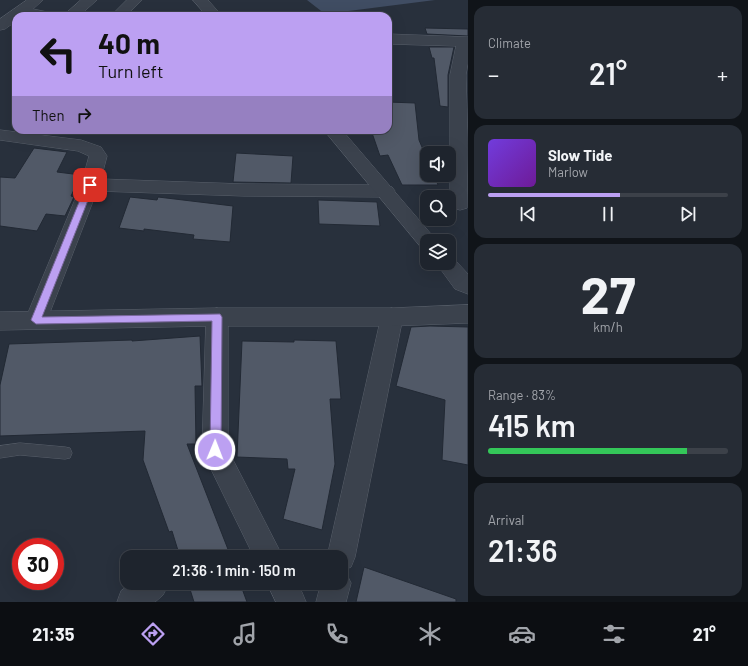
<!DOCTYPE html>
<html lang="en">
<head>
<meta charset="utf-8">
<style>
	body { margin:0; font-family:Barlow,sans-serif; background:#262c35; color:#f1f3f6; height:100vh; display:flex; flex-direction:column; font-size:15px; white-space:nowrap }
	* { box-sizing:border-box; margin:0 }
	p { font-size:13px; color:#a1a4aa }
	.icon { flex:none; width:22px; height:22px; fill:none; stroke:currentColor; stroke-width:2; stroke-linecap:round; stroke-linejoin:round }
	.map { position:relative; flex:1; overflow:hidden }
	.panel { display:flex; flex-direction:column; gap:6px; padding:6px; background:#101419; width:280px }
	.panel>* { flex:none }
	.guide { position:absolute; left:12px; top:12px; width:380px; height:122px; border-radius:12px; box-shadow:0 4px 16px #0002,0 0 0 1px #3c4149; background:#bca0f2; color:#111; overflow:hidden }
	.buttons { position:absolute; left:420px; top:146px; display:grid; gap:8px }
	.buttons a { display:grid; place-items:center; width:36px; height:36px; border-radius:8px; background:#1e242d; box-shadow:0 4px 16px #0002,0 0 0 1px #3c4149; font-size:20px }
	.speed { position:absolute; left:12px; top:538px; display:flex; gap:8px; font-size:20px; font-weight:700; text-align:center }
	.speed>* { display:grid; place-content:center; width:52px; height:52px; border-radius:50%; background:#1e242d; box-shadow:0 4px 16px #0002,0 0 0 1px #3c4149; line-height:1 }
	.speed .limit { border:6px solid #d22; background:#fff; color:#111 }
	.pin { position:absolute; display:grid; place-items:center; width:34px; height:34px; color:#fff; margin:-17px; border-radius:8px; box-shadow:0 2px 6px #0006 }
	.me { position:absolute; width:44px; margin:-22px; rotate:1deg; stroke-linejoin:round; filter:drop-shadow(0 0 3px #0008) }
	.turn { display:flex; align-items:center; gap:14px; height:84px; padding:0 20px; font-size:18px }
	.turn .icon { width:52px; height:52px; stroke-width:2.5 }
	.turn b { display:block; font-size:28px; line-height:34px }
	.then { display:flex; align-items:center; height:38px; padding:0 20px; background:#0003; gap:8px; font-size:15px }
	.big { font-size:30px; font-weight:600; line-height:1.1 }
	.panel .widget { flex:1; display:flex; flex-direction:column; justify-content:center; gap:6px; min-width:0; padding:0 14px; border-radius:12px; background:#262c35 }
	.panel .dial { align-items:center; gap:0 }
	.dial b { font-size:52px; line-height:1 }
	.song { display:flex; align-items:center; gap:12px }
	.cover { width:48px; height:48px; border-radius:6px; background:linear-gradient(135deg,hsl(260 70% 55%),hsl(280 70% 35%)) }
	.played { height:4px; border-radius:2px; background:linear-gradient(90deg,#bca0f2 55%,#3c4149 55%) }
	.keys { display:flex; justify-content:space-around; direction:ltr }
	.heat { display:flex; justify-content:space-between; align-items:center; font-size:22px; direction:ltr }
	.charge { height:6px; border-radius:3px; background:linear-gradient(90deg,#34c759 83%,#3c4149 0) }
	.trip { position:absolute; left:120px; top:550px; width:228px; height:40px; border-radius:12px; background:#1e242d; box-shadow:0 4px 16px #0002,0 0 0 1px #3c4149; font-weight:600; line-height:40px; text-align:center }
	.dock { display:flex; height:64px; justify-content:space-around; align-items:center; background:#0c0e12; color:#a1a4aa }
	.dock .icon { width:28px; height:28px }
	.dock .active { color:#bca0f2 }
	.dock b { font-size:18px; color:#f1f3f6 }
	main { display:flex; flex:1; min-height:0 }
	.map>svg:first-child { display:block }
	.water { fill:#404d63 }
	.building { fill:#515967; stroke:#222934 }
	.lines { fill:none; stroke-linecap:round; stroke-linejoin:round }
	.service-casing { stroke:#59606b; stroke-width:1 }
	.minor-casing { stroke:#59606b; stroke-width:1 }
	.tertiary-casing { stroke:#59606b; stroke-width:1 }
	.service { fill:#3b424d; fill-rule:evenodd }
	.minor { fill:#3b424d; fill-rule:evenodd }
	.tertiary { fill:#3b424d; fill-rule:evenodd }
	.route { fill:#bca0f2; stroke:#7a689d }
</style>
</head>
<body>
<main>
<div class="map">
<svg width="468" height="602" viewBox="0 0 468 602">
	<rect width="100%" height="100%" fill="#28303c"/>
	<path class="water" d="M307,0H435L325,14Z"/>
	<path class="building" d="M425,28L468,29V36L427,34Z
		M429,47H454L448,75V107L440,106L434,58H432Z
		M388,102L415,103L419,140L427,159V175H434L438,185H402L388,155L380,156L371,130H388Z
		M34,148L67,152L57,172L81,175L71,196L74,197L65,216L46,214L37,231L0,226V177L15,178Z
		M236,153L293,156L291,183L233,182Z
		M130,197L157,200L158,197L233,206L230,242L193,239L194,235L144,229V231L119,228Z
		M318,200L377,202L380,226L319,224Z
		M430,326L468,327V465L442,460L445,400L396,386L411,327Z
		M200,336L202,386H195L196,444H187L231,557H180L172,531L169,532L143,460L145,431L0,436V385L9,344L132,340V341Z
		M294,340L336,341L341,399H330L335,464L322,530L283,519L295,469H288L287,459L237,457L242,341L294,342Z
		M364,567L456,599V602H356Z
		M188,583H240L247,602H194Z"/>
	<g class="lines">
		<defs>
			<path id="service" d="M20,443L65,447L70,448L72,453L70,458L65,459L20,455L0,458V446Z"/>
			<path id="minor" d="M27,0H43L33,9L52,13L54,16H16V21L5,29L0,30V19Z
				M81,0H97L79,16H63Z
				M127,0H142L126,16H111Z
				M388,34L468,37V63L466,75L468,144L467,208L460,210L453,208L450,203V75L456,46L388,44Z
				M0,130L81,140L101,147L107,156L101,179L244,184L385,185L392,187L395,191L392,195L385,197L244,196L97,191L47,320L44,326L36,329L28,326L25,320L81,185L89,156L78,151L0,140Z
				M217,308L225,311L228,317V450L283,557H254L202,451L206,317L209,311Z
				M392,308L400,311L403,317L355,557L351,567L342,571L346,573L351,583L346,602H316L321,583H341V557H327L381,317L384,311Z
				M132,583H167L168,585L163,595L155,602H117L121,591Z
				M267,583H298L306,602H276Z"/>
			<path id="tertiary" d="M193,0H208L222,16H207Z
				M324,130H342L437,241H427V248L420,246Z
				M449,256L453,258L468,274V294L455,289L436,263H449Z
				M468,305V323L392,326H217L0,330V312L217,308H392Z"/>
		</defs>
		<use href="#service" class="service-casing"/>
		<use href="#minor" class="minor-casing"/>
		<use href="#tertiary" class="tertiary-casing"/>
		<use href="#service" class="service"/>
		<use href="#minor" class="minor"/>
		<use href="#tertiary" class="tertiary"/>
	</g>
	<path class="route" d="M90,182L94,185L42,317L220,314L222,317L221,450L219,454L215,455L211,454L210,450L212,321L36,324L31,320L86,185Z"/>
</svg>
<div class="buttons">
<a><svg class="icon" aria-label="sound" viewBox="0 0 24 24"><path d="M4 9h4l5-4v14l-5-4H4zM17 9q2 3 0 6"/></svg></a>
<a><svg class="icon" aria-label="search" viewBox="0 0 24 24"><circle cx="10" cy="10" r="6"/><path d="M15 15l6 6"/></svg></a>
<a><svg class="icon" aria-label="layers" viewBox="0 0 24 24"><path d="M12 4l9 5-9 5-9-5zM3 14l9 5 9-5"/></svg></a>
</div>
<div class="speed"><div class="limit">30</div></div>
<div class="pin" style="left:90px;top:185px;background:#d93025"><svg class="icon" aria-label="arrive" viewBox="0 0 24 24"><path d="M6 21V4h12l-3 4 3 4H6"/></svg></div>
<svg class="me" style="left:215px;top:450px" viewBox="-20 -20 40 40"><circle r="17" fill="#bca0f2" stroke="#fff" stroke-width="3"/><path d="M0-11L8 9 0 5-8 9z" fill="#fff"/></svg>
<div class="trip">21:36 · 1 min · 150 m</div>
<div class="guide">
<div class="turn"><svg class="icon" aria-label="left" viewBox="0 0 24 24"><path d="M17 20v-9H6M10 6l-5 5 5 5"/></svg><div><b>40 m</b>Turn left</div></div>
<div class="then">Then<svg class="icon" aria-label="right" viewBox="0 0 24 24"><path d="M7 20v-9h11M14 6l5 5-5 5"/></svg></div>
</div>
</div>
<section class="panel">
<div class="widget"><p>Climate</p>
<div class="heat"><a>−</a><b class="big">21°</b><a>+</a></div>
</div>
<div class="widget">
<div class="song"><i class="cover"></i><div><b>Slow Tide</b><p>Marlow</p></div></div>
<div class="played"></div>
<div class="keys"><svg class="icon" aria-label="previous" viewBox="0 0 24 24"><path d="M18 5L8 12l10 7zM5 5v14"/></svg><svg class="icon" aria-label="pause" viewBox="0 0 24 24"><path d="M8 5v14M16 5v14"/></svg><svg class="icon" aria-label="next" viewBox="0 0 24 24"><path d="M6 5l10 7-10 7zM19 5v14"/></svg></div>
</div>
<div class="widget dial"><b>27</b><p>km/h</p></div>
<div class="widget"><p>Range · 83%</p><b class="big">415 km</b><div class="charge"></div></div>
<div class="widget"><p>Arrival</p><b class="big">21:36</b></div>
</section>
</main>
<nav class="dock">
<b>21:35</b>
<svg class="icon active" aria-label="directions" viewBox="0 0 24 24"><path d="M12 3l9 9-9 9-9-9zM9 14v-3h6M13 9l2 2-2 2"/></svg>
<svg class="icon" aria-label="music" viewBox="0 0 24 24"><path d="M9 18V5l10-2v13"/><circle cx="6" cy="18" r="3"/><circle cx="16" cy="16" r="3"/></svg>
<svg class="icon" aria-label="phone" viewBox="0 0 24 24"><path d="M5 4h4l2 5-3 2q2 4 5 5l2-3 5 2v4C11 20 4 13 5 4z"/></svg>
<svg class="icon" aria-label="climate" viewBox="0 0 24 24"><path d="M12 3v18M4 7l16 10M4 17L20 7"/></svg>
<svg class="icon" aria-label="car" viewBox="0 0 24 24"><path d="M5 17H2v-5l4-1 3-4h7l3 4 3 1v5h-3M9 17h6M6 11h13"/><circle cx="7" cy="17" r="2"/><circle cx="17" cy="17" r="2"/></svg>
<svg class="icon" aria-label="filters" viewBox="0 0 24 24"><path d="M4 7h16M4 17h16"/><circle cx="9" cy="7" r="2"/><circle cx="15" cy="17" r="2"/></svg>
<b>21°</b>
</nav>
</body>
</html>
